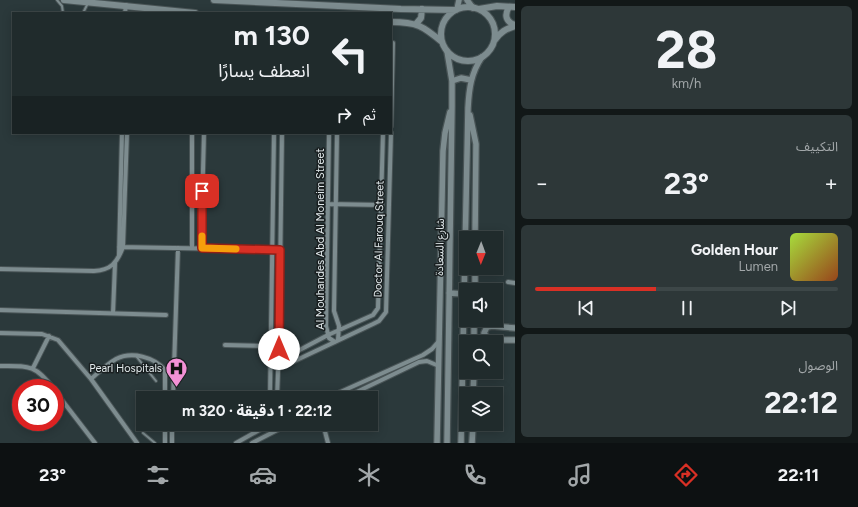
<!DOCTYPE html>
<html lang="ar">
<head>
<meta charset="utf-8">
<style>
	body { margin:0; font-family:Figtree,"Noto Sans Arabic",sans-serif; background:#2d3738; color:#f1f3f6; direction:rtl; height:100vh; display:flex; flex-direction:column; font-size:15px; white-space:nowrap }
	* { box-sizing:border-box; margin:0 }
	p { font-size:13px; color:#a2a7a9 }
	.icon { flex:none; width:22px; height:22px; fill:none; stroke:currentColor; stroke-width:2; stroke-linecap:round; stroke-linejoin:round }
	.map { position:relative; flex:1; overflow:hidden; direction:ltr }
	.details { display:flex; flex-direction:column; gap:6px; padding:6px; background:#121818; width:343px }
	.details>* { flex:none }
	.guide { position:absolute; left:12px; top:12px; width:380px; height:122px; border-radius:0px; box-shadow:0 2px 10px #0003,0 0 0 1px #3d4748; direction:rtl; background:#202b2c; color:#f1f3f6; overflow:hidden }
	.needle { width:26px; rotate:181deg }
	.fabs { position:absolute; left:459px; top:231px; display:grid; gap:8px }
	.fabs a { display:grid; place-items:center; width:44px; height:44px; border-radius:0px; background:#202b2c; box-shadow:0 2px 10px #0003,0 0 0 1px #3d4748; font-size:20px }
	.speed { position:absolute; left:12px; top:379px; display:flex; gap:8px; font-size:20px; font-weight:700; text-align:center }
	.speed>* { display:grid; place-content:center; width:52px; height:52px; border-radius:50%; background:#202b2c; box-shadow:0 2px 10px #0003,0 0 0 1px #3d4748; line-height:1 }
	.speed .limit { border:6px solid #d22; background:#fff; color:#111 }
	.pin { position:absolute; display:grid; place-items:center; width:34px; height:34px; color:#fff; margin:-17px; border-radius:8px; box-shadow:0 2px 6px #0006 }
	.me { position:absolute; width:44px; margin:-22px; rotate:0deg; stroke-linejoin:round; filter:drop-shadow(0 0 3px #0008) }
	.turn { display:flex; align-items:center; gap:14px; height:84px; padding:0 16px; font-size:18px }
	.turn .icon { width:52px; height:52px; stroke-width:2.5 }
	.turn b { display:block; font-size:28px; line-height:34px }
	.then { display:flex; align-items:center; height:38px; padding:0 16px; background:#0003; gap:8px; font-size:15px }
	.big { font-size:30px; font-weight:700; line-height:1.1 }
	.details .tile { flex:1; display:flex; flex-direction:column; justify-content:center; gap:6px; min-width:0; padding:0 14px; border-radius:6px; background:#2d3738 }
	.details .dial { align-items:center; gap:0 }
	.dial b { font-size:52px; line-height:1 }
	.song { display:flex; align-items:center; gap:12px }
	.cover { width:48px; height:48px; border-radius:6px; background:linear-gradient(135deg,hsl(80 70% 55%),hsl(20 70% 35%)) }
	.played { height:4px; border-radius:2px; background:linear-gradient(90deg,#d93025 40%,#3d4748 40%) }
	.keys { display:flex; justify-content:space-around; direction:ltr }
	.heat { display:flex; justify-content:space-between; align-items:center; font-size:22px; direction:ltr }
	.trip { position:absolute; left:136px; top:391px; width:242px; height:40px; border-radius:0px; background:#202b2c; box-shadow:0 2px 10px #0003,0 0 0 1px #3d4748; font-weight:700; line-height:40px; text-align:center; direction:rtl }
	.dock { display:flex; height:64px; justify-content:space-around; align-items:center; background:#0d1112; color:#a2a7a9 }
	.dock .icon { width:28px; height:28px }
	.dock .selected { color:#d93025 }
	.dock b { font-size:18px; color:#f1f3f6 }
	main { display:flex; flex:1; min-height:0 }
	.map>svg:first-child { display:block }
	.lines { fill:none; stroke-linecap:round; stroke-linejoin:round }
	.service-casing { stroke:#495456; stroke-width:4 }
	.minor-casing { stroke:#495456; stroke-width:6 }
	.tertiary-casing { stroke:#495456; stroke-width:8 }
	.secondary-casing { stroke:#495456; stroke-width:8 }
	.service { stroke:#7d8c8f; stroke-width:2 }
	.minor { stroke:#7d8c8f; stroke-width:4 }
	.tertiary { stroke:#7d8c8f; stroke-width:5.5 }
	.secondary { stroke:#7d8c8f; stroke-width:6 }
	.route-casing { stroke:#8d1f18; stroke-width:10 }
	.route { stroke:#d93025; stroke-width:7 }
	.slow { stroke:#f59e0b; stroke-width:7 }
	.labels { text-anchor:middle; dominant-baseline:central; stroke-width:3; stroke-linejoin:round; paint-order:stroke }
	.street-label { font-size:11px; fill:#e1e9eb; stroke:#191f20 }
	.poi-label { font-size:11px; fill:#e1e9eb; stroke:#191f20; text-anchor:end }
</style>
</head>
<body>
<main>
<section class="details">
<div class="tile dial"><b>28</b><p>km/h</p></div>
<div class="tile"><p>التكييف</p>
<div class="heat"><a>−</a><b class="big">23°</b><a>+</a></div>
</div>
<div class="tile">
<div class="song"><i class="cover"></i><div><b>Golden Hour</b><p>Lumen</p></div></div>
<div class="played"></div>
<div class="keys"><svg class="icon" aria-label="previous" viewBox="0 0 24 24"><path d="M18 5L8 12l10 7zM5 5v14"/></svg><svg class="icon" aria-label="pause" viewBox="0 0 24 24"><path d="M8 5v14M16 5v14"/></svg><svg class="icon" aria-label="next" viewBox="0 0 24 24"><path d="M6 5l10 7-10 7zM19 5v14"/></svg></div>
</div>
<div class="tile"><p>الوصول</p><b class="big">22:12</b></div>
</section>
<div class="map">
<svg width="515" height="443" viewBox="0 0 515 443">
	<rect width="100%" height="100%" fill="#2b393b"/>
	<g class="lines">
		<defs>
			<path id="service" d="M57,0L62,6L63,13
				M83,13L88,3
				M136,356L156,381
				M143,433L155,443"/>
			<path id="minor" d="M125,13L126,5
				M391,43H393L391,126
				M329,133L326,326L329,338L335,342
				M337,133L334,311L339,326L338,340
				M328,204L382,205
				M119,247L280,250
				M192,248V133
				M201,248L204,133
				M119,255L122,133
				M0,269L94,271C111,270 117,263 123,247L127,133
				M508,282L515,283
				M0,310L166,315
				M113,313L115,263
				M0,333L42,334L58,340L91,379L137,443
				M225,345L271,346
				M271,357L292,354L328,335L373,315L378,308L383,133
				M0,366C28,366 35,364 53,388
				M271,367L279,366L286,365L373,324L379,321L386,312L391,133
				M33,368L49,336
				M91,379C99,372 107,364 116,359C132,351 154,357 165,370V398
				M55,391L95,443
				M173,398L178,248
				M270,398L274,133
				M277,398L278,371L281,361L279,349L282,133
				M327,398L423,355L432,349L439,341
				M344,398L419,362L427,361L439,366
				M323,424L328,443
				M165,443V424
				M172,443V424
				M236,443L270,424
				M252,443L289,424"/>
			<path id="tertiary" d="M467,0L473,8
				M457,9L459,0
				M452,81L461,78L471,80
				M470,115L476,144L475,238
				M475,290V268
				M449,293L464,294
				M477,320L492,326L515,328
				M492,326L487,327L484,333L486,336L492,341
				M474,342V320
				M487,342L499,340H515
				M473,394L474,372
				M437,443L443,151L445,133L450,112
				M447,443L452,106V81L447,51
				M461,443L468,108C469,89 471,73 482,57
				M472,443L473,424"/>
			<path id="secondary" d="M64,0L195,13
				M214,0L401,9L456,10
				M441 34a27 27 0 1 1 54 0a27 27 0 1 1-54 0Z
				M509,7C504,15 506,22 515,25
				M479,9L497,6L515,7
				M391,22C417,22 423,26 442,42
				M416,24L421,18L422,9
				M495,40C500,32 506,29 515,26"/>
		</defs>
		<use href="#service" class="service-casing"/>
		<use href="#minor" class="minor-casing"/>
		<use href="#tertiary" class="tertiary-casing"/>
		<use href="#secondary" class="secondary-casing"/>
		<use href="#service" class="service"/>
		<use href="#minor" class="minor"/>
		<use href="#tertiary" class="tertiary"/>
		<use href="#secondary" class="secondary"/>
	</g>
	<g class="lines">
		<defs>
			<path id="route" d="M202,191V248L280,250L279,349"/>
		</defs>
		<use href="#route" class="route-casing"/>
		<use href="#route" class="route"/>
		<path class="slow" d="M202,236V248L236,249"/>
	</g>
	<defs>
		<symbol id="hospital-pin" viewBox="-11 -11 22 30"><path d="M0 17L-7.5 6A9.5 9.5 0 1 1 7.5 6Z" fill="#f391d6" stroke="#191f20"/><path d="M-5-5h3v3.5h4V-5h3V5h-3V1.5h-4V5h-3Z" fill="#111"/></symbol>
	</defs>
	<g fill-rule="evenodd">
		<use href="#hospital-pin" x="164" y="356" width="25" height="34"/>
	</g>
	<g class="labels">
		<g class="street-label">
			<text transform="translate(320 239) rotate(-90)">Al Mouhandes Abd Al Moneim Street</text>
			<text transform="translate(379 239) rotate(-89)">Doctor Al Farouq Street</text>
			<text transform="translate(440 247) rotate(-89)">شارع السعادة</text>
		</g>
		<g class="poi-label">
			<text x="162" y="368">Pearl Hospitals</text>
		</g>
	</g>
</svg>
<div class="fabs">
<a><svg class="needle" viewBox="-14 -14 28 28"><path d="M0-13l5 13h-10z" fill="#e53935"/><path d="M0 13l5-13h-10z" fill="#a2a7a9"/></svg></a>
<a><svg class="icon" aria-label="sound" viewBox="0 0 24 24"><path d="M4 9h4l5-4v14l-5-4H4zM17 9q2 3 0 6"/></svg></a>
<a><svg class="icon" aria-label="search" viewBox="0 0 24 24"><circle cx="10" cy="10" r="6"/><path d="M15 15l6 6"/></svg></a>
<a><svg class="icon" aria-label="layers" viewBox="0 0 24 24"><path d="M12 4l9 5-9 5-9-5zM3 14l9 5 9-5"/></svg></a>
</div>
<div class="speed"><div class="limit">30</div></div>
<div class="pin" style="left:202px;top:191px;background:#d93025"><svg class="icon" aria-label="arrive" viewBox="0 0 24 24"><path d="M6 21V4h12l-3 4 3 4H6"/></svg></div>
<svg class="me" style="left:279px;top:349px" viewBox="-20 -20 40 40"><circle r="19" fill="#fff"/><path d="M0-13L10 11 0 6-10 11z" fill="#d93025"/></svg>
<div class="trip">22:12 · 1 دقيقة · 320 m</div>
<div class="guide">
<div class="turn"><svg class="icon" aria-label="left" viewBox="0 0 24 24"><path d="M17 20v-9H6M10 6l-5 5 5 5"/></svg><div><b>130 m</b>انعطف يسارًا</div></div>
<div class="then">ثم<svg class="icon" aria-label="right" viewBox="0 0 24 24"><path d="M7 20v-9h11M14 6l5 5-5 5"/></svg></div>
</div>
</div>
</main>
<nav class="dock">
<b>22:11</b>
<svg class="icon selected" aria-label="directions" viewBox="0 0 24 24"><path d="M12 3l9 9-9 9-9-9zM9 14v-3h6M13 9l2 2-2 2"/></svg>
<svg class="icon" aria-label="music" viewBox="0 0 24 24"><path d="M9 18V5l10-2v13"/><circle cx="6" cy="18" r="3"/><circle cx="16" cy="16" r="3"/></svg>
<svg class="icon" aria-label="phone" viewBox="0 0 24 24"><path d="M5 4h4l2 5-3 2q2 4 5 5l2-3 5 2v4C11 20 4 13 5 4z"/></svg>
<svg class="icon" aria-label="climate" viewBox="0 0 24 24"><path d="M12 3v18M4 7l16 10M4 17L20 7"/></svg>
<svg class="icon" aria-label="car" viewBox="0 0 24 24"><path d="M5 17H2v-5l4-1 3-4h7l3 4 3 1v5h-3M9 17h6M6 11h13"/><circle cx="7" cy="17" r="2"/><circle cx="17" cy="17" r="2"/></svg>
<svg class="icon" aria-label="filters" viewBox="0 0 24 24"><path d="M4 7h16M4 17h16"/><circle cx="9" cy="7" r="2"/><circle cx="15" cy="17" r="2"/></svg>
<b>23°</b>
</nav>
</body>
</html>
